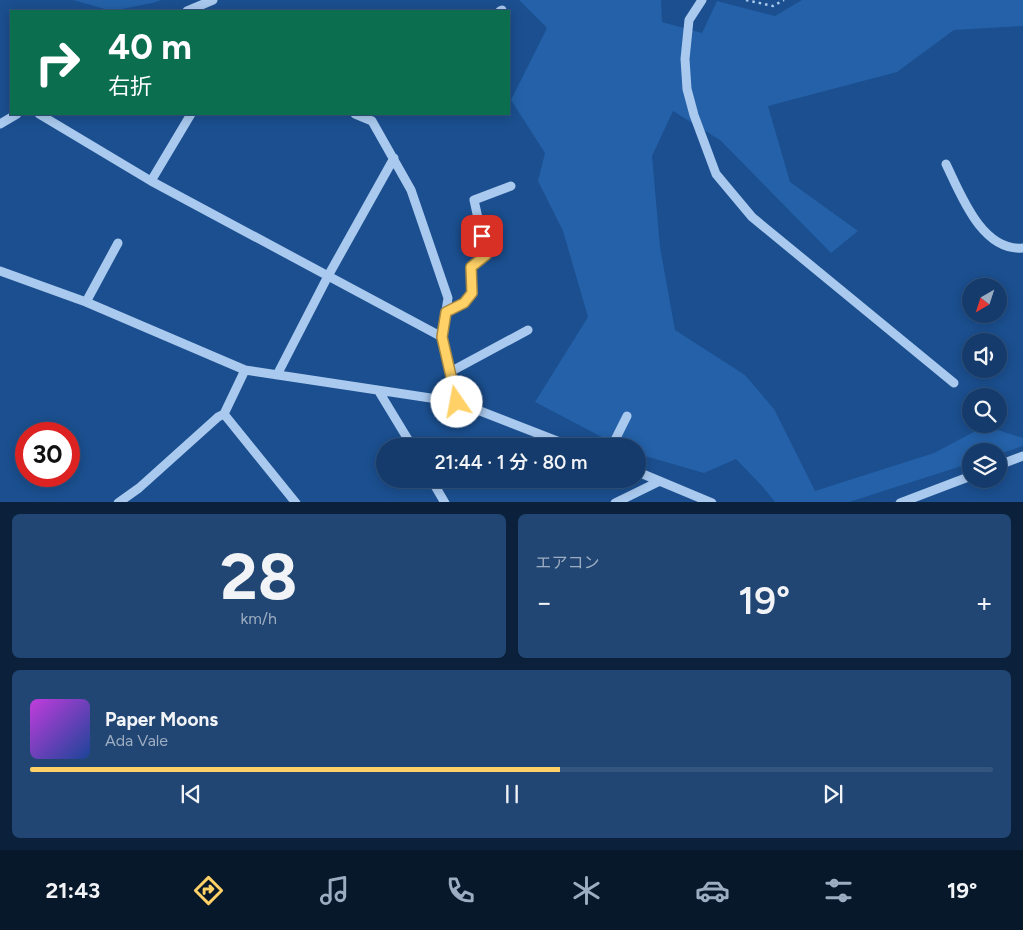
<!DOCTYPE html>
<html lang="ja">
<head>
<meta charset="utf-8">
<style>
	body { margin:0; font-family:Figtree,"Noto Sans JP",sans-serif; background:#214673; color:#f1f3f6; height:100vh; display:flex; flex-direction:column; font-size:19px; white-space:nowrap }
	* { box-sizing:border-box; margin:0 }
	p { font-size:16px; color:#9dadc1 }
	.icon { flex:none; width:28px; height:28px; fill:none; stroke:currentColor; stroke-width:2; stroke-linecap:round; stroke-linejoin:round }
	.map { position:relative; height:502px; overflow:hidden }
	.sheet { display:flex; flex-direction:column; gap:12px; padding:12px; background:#0b203b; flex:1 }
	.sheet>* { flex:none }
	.top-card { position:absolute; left:10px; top:10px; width:500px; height:105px; border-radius:0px; box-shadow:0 2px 12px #0003,0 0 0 1px #33557e; background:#0b6e4f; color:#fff; overflow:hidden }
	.needle { width:32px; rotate:219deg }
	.controls { position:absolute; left:962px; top:278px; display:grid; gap:10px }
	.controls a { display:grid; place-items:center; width:45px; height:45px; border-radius:50%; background:#143b6b; box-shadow:0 2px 12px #0003,0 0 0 1px #33557e; font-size:25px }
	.speed { position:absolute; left:15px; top:422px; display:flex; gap:10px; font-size:25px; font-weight:700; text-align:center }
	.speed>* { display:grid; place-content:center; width:65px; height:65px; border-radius:50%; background:#143b6b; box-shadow:0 2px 12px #0003,0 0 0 1px #33557e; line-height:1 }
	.speed .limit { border:8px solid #d22; background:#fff; color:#111 }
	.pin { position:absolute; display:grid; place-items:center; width:42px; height:42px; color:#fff; margin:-21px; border-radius:10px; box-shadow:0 2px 8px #0006 }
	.me { position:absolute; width:55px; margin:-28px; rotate:348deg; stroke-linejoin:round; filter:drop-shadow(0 0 4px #0008) }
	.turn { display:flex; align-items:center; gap:18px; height:105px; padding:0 15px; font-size:22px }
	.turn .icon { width:65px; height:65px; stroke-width:2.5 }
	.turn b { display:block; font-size:35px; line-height:42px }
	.big { font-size:38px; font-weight:600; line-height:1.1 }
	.sheet .tile { flex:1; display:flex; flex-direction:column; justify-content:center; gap:8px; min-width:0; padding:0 18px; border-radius:8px; background:#214673 }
	.sheet .dial { align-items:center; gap:0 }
	.dial b { font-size:65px; line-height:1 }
	.song { display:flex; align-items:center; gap:15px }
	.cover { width:60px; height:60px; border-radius:8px; background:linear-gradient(135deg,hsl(290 70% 55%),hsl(220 70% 35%)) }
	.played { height:5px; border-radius:2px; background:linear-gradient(90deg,#ffd166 55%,#33557e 55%) }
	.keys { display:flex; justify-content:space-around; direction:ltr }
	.heat { display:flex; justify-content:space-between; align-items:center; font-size:28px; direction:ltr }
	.sheet .tiles { flex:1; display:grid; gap:12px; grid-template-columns:1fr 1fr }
	.tile:last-child { grid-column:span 2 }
	.trip { position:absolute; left:376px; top:438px; width:270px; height:50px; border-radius:25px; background:#143b6b; box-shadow:0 2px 12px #0003,0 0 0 1px #33557e; font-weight:600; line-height:50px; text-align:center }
	.menu { display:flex; height:80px; justify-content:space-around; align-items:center; background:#08182b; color:#9dadc1 }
	.menu .icon { width:35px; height:35px }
	.menu .on { color:#ffd166 }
	.menu b { font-size:22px; color:#f1f3f6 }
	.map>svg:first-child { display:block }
	.green { fill:#2461a8 }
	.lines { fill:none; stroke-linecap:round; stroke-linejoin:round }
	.path { stroke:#a9c9ee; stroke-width:2.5; stroke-dasharray:2.5 4; stroke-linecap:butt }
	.minor { stroke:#a9c9ee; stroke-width:9 }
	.route-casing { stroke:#a68842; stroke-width:12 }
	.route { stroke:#ffd166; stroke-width:9 }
</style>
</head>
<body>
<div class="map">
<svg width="1023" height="503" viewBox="0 0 1023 503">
	<rect width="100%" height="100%" fill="#1b4f8f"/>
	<path class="green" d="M73,0H162L152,3L112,11Z
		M519,0H661L662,22L702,33L717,1L775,16L802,0H1023V26L954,30L897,72L768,106L790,182L858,231L831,253L720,140L673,111L652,156L660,247L675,330L745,375L774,409L815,491L934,453L985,426L1023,438V446L999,454V451H971V463L849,502H775L762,486L736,459L704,473L638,454V446H619L535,402L588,317L563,231L538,181L545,153L511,100L547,28Z"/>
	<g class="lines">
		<path class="path" d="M746,0L773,6L784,0"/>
		<path class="minor" d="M702,0L689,20L685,59L687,89L694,115L716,174L752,217L954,383
			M187,11L213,0
			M500,11L502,10
			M39,114L151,181L442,337
			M355,114L372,121L411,190L448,298L442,337L457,402
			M0,124L17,114
			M946,164C961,195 982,252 1023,248
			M151,181L191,114
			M0,271L86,302L245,370L457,402L570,446
			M86,302L118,243
			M446,312L464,303L472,293L471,267L486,255L474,200L511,186
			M450,372L528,330
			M277,375L328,276L394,158
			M378,390L412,446
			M224,414L296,503
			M612,446L627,416
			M999,465L1023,456
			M638,472L712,503
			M431,479L445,503
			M118,503L139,488L218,417L224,414L245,370
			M615,503L660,481
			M900,503L971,476"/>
	</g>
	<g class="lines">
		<defs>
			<path id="route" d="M457,402L442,337L446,312L464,303L472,293L471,267L486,255L482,236"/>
		</defs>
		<use href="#route" class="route-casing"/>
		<use href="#route" class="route"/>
	</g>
</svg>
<div class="controls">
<a><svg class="needle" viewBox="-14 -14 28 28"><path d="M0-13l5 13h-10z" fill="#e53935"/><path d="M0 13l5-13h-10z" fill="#9dadc1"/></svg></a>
<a><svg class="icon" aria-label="sound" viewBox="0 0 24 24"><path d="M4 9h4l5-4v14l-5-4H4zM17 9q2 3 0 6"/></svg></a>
<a><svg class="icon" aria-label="search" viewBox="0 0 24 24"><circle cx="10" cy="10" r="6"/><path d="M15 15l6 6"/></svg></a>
<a><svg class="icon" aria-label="layers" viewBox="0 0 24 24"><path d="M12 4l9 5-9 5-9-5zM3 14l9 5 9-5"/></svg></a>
</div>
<div class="speed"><div class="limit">30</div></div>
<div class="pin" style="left:482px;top:236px;background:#d93025"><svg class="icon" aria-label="arrive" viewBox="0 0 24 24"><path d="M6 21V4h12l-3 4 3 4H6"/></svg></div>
<svg class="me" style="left:457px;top:402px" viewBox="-20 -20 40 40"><circle r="19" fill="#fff"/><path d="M0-13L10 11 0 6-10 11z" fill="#ffd166"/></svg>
<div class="trip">21:44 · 1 分 · 80 m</div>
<div class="top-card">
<div class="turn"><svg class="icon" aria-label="right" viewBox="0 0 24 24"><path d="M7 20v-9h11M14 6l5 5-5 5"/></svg><div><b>40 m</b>右折</div></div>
</div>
</div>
<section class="sheet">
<div class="tiles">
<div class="tile dial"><b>28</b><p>km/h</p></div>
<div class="tile"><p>エアコン</p>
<div class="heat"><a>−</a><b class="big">19°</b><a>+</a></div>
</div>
<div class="tile">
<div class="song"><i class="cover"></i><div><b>Paper Moons</b><p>Ada Vale</p></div></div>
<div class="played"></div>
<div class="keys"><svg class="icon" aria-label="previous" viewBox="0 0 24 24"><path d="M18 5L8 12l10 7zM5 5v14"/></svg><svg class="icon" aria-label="pause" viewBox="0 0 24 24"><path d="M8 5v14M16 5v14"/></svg><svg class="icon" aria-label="next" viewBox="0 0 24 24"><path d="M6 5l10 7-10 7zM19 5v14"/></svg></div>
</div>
</div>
</section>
<nav class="menu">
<b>21:43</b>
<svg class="icon on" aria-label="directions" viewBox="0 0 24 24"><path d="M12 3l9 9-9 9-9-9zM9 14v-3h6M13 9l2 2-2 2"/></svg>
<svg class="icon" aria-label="music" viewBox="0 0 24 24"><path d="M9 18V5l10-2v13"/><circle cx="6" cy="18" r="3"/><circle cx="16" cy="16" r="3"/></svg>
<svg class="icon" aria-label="phone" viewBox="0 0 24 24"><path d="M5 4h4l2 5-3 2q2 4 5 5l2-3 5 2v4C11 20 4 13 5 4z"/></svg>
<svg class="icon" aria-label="climate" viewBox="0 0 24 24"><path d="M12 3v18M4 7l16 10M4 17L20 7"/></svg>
<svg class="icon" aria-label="car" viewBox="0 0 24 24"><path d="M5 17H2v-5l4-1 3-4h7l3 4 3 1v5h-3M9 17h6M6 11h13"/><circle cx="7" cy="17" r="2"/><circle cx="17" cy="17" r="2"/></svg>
<svg class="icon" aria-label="filters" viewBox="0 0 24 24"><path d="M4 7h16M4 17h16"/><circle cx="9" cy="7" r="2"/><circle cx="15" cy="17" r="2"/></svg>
<b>19°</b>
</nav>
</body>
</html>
